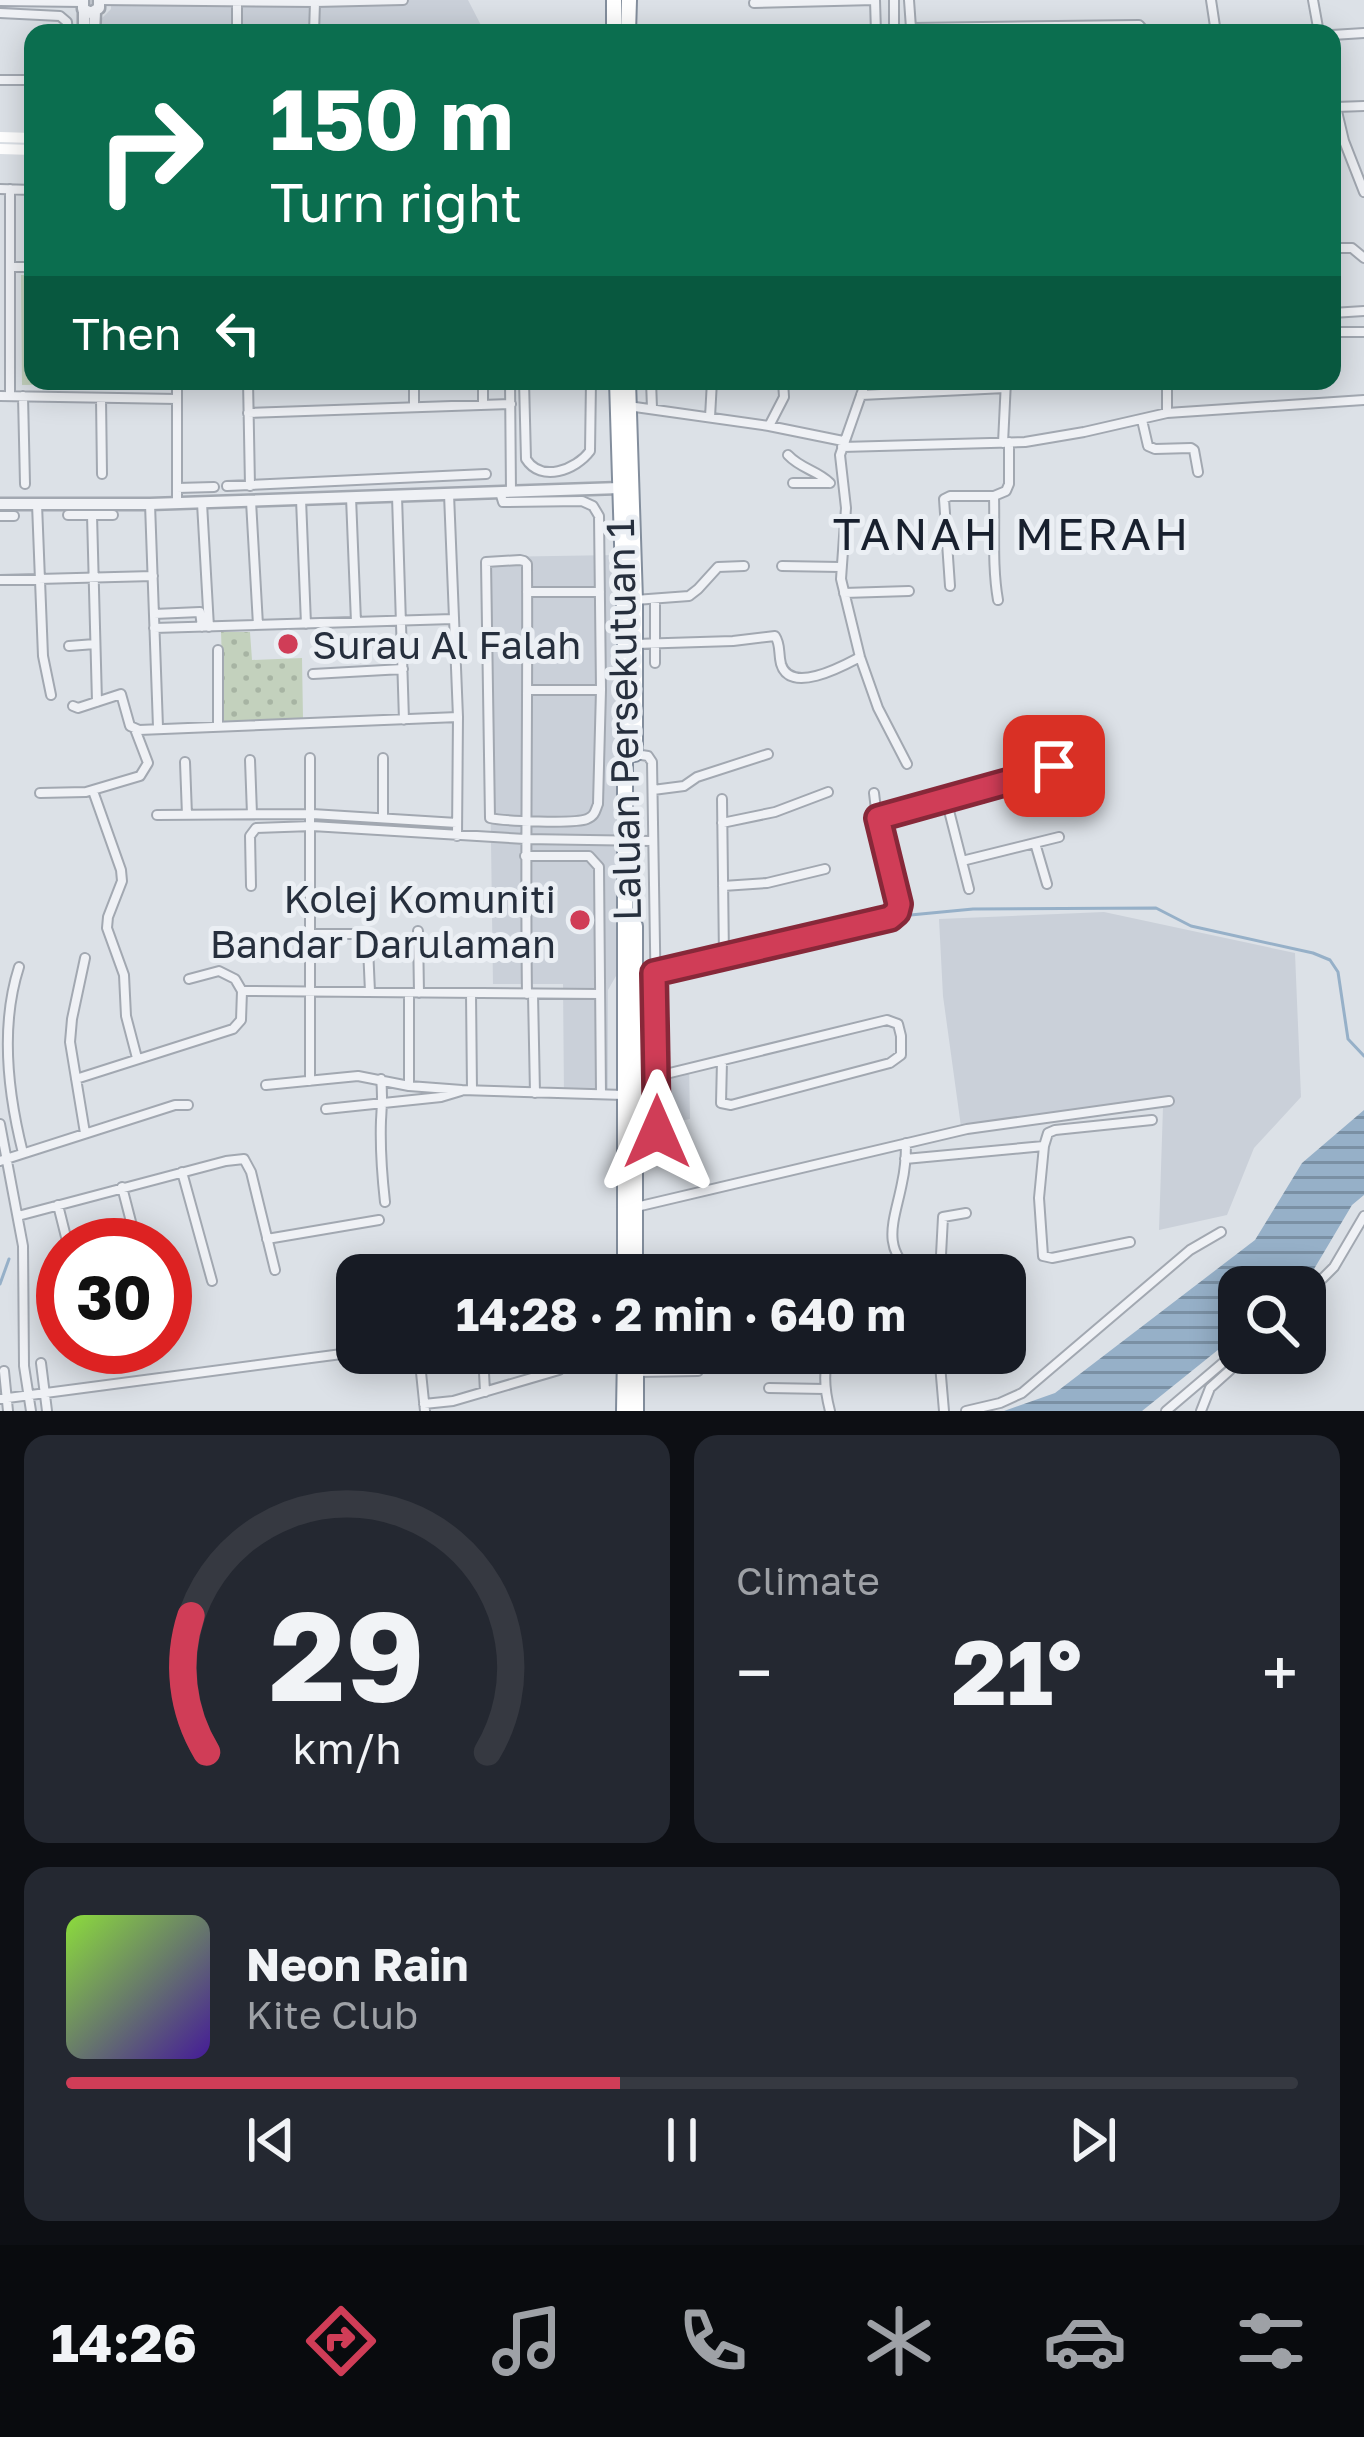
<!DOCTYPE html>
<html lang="en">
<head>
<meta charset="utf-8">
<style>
	body { margin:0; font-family:"Golos Text",sans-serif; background:#242831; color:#f1f3f6; height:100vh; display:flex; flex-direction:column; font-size:45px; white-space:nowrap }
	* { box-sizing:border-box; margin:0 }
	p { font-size:39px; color:#9ea1a6 }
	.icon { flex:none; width:66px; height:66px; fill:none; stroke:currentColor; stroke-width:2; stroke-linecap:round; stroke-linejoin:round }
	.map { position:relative; height:1411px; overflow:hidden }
	.details { display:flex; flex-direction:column; gap:24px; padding:24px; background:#0d0f14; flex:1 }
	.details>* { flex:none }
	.hud { position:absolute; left:24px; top:24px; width:1317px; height:366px; border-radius:24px; box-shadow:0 6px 30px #0003; background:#0b6e4f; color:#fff; overflow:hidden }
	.tools { position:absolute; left:1218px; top:1266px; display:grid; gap:24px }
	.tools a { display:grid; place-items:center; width:108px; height:108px; border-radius:24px; background:#171b24; box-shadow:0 6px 30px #0003; font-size:60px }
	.speed { position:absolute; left:36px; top:1218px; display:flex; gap:24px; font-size:60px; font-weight:700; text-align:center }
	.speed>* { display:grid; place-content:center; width:156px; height:156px; border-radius:50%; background:#171b24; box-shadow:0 6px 30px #0003; line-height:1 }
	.speed .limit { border:18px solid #d22; background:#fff; color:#111 }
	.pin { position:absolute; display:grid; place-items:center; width:102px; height:102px; color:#fff; margin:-51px; border-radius:24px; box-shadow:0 6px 18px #0006 }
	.me { position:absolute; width:132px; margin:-66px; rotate:0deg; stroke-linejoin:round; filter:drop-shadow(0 0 9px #0008) }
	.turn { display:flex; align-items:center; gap:42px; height:252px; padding:0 48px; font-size:54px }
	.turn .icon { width:156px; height:156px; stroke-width:2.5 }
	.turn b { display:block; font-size:84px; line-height:102px }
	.then { display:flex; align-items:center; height:114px; padding:0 48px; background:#0003; gap:24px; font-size:45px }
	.big { font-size:90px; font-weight:700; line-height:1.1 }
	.details .tile { flex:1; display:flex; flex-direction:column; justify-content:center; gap:18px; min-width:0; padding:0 42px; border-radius:24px; background:#242831 }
	.details .dial { align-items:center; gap:0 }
	.dial svg { height:312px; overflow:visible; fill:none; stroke:#363941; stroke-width:7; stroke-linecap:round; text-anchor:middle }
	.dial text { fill:#f1f3f6; stroke:none }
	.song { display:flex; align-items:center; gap:36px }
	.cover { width:144px; height:144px; border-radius:18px; background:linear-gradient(135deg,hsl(90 70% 55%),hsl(260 70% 35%)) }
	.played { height:12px; border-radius:6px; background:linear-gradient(90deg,#d03d57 45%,#363941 45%) }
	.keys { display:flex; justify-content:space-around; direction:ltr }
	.heat { display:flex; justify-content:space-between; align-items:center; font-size:66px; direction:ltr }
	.details .tiles { flex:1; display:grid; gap:24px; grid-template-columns:1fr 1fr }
	.tile:last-child { grid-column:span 2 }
	.trip { position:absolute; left:336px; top:1254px; width:690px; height:120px; border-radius:24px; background:#171b24; box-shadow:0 6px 30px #0003; font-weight:700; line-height:120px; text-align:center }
	.dock { display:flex; height:192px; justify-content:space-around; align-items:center; background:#090b0e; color:#9ea1a6 }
	.dock .icon { width:84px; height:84px }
	.dock .selected { color:#d03d57 }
	.dock b { font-size:54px; color:#f1f3f6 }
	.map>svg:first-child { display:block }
	.built { fill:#cad0d9 }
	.park { fill:url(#park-dots) }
	.water { fill:url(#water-rules) }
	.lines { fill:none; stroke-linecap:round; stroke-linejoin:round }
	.stream { stroke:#96b0c8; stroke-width:3 }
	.minor-casing { stroke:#a2a8b1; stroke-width:12 }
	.tertiary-casing { stroke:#a2a8b1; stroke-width:15 }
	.trunk-casing { stroke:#838e9d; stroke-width:18 }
	.minor { stroke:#eff1f5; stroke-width:8 }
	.tertiary { stroke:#eff1f5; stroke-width:10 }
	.secondary { stroke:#fff; stroke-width:10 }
	.trunk { stroke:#fff; stroke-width:14 }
	.route-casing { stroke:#872839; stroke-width:30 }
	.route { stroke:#d03d57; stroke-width:21 }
	.poi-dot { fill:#d03d57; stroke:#ebeff4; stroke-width:4.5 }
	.labels { text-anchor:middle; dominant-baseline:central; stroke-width:10; stroke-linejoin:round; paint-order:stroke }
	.poi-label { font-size:39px; fill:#262f3d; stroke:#ebeff4; text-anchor:start }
	.street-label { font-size:39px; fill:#262f3d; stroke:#ebeff4 }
	.quarter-label { font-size:45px; letter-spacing:3px; fill:#18202e; stroke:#ebeff4 }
</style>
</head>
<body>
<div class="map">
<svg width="1364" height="1411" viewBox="0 0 1364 1411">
	<defs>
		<pattern id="park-dots" width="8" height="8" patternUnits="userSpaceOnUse" patternTransform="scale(3)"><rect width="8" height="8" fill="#c3d1bd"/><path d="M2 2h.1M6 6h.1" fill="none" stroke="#a7b4a3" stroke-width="1.8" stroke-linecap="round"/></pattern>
		<pattern id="water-rules" width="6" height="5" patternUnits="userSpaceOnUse" patternTransform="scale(3)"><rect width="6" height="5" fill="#96b0c8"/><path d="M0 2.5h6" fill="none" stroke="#7a90a4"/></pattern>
	</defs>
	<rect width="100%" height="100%" fill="#dce1e7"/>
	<path class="built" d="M111,0H468L485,33H102V18L111,9Z
		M616,555V976L608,990V1096H564L563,984H493L487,557Z
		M1104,912L1295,953L1301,1097L1254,1148L1227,1215L1159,1230L1163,1107L962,1134L943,996L939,919Z
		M689,1064L690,1119L642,1129V1075Z"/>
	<path class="park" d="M21,275H33V381H171V383L22,385Z
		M221,632H250L252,660L302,658L303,719L224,721Z"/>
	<path class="water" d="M1364,1110V1195L1352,1205L1304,1286L1239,1287V1333L1142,1411H1004L1055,1393L1255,1240L1302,1163Z"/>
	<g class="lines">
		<path class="stream" d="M900,916L973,909L1156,908L1191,926L1313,953L1330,960L1338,972L1348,1039L1364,1056
			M850,932L881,925
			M0,1284L9,1259"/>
		<defs>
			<path id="minor" d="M99,0L315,2L403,0
				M875,0L876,33
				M894,0V33
				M909,0L911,28
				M1211,0L1216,33
				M1313,0L1319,33
				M0,1L82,2
				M754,3L875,0
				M0,13L60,16L67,22L68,33
				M911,28L1139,25L1146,33
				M237,33V2
				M314,33L315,2
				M1332,35L1364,33
				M0,80H33
				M1332,90L1344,141L1364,192
				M1336,107L1364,106
				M0,189L33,190
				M1332,248H1352L1364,258
				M11,267H33
				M1332,313L1364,311
				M1336,332H1364
				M177,381V504
				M248,381L250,486
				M414,381V407
				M483,381V405
				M510,381L511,492
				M524,381L526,459C541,483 576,470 590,451L591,381
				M651,381L652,408
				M866,381L840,455L846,508L841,579L860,657L878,708L907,764
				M861,395L1005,388
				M0,396L177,399
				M10,396V189
				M23,396L25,484
				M101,398L102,474
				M628,406L769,426L843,441
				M248,413L511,404
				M1167,413V381
				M710,417L712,381
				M1142,420L1148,446L1155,449L1191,448L1194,450L1198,472
				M769,426L784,397L783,381
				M1003,443L1006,381
				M842,447L1025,442L1084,432L1167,413L1364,400
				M788,455C801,469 817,470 830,483
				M793,483H828
				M227,486L486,474
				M177,488L214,487
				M500,492L503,502L582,501L593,506L599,516L601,690L598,804C595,811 595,816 587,819C575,824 503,821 490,818L486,562L520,560L524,561L527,564C528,708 525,851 527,994
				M449,494L458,717L457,836
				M397,496L404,720
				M994,496C995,530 992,566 998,600
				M351,497L356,622
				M301,499L306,624
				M251,501L258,625
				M202,503L209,627
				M37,504L43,656L51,695
				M150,504L158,727
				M68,515H113
				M92,515L97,702
				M0,516H14
				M782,566L840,567
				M0,580L153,576
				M950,586L944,499L950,496H994L1006,491L1009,484V442
				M527,592H600
				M844,593L909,591
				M635,600L689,596L698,589L718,567L744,566
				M154,614L200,612L202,627
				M154,628L453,619
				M635,644L733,641L775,636C781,645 778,652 781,664C790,695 843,666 860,657
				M69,646L95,644
				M655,663V600
				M313,674L403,669
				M527,690H601
				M73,706L78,708L121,694L130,726L139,730L458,717
				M218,726V650
				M635,754L648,756L652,762L658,1128L651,1138L637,1140
				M383,758V818
				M250,760L252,814
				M185,762L187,815
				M653,790L684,786L697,777L768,754
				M93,791L121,870L122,881L108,917L107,928L124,975L126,1016L137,1058
				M40,793L86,792L140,776L148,763L135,729
				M722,799L724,957
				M946,799L969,889
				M157,815L312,814L457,823
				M877,818L1043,772L1054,766
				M722,823L775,812L828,792
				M1035,843L1047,884
				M525,856H589L599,867L601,1094
				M962,861L1059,837
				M251,886L250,836L256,828L312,826L525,839L652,841
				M723,886L767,883L825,869
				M418,931L419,993
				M311,934H355L364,937L368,947L370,992
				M85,958L72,1019L70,1042L85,1133
				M19,967C0,1026 8,1094 23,1153
				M636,977L828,934L894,915L899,904L877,818L874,793
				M189,979L219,971L235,979L242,991
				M242,991L600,994
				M471,993L472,1090
				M533,994L535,1093
				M76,1079L233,1029L241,1020L242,991
				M381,1079C383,1094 382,1105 381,1120C380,1147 382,1175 385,1202
				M310,1081V758
				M637,1081L887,1020L898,1024L901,1036V1055L890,1063L731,1105L721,1103L722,1061
				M266,1085L358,1076L409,1086L462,1090L624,1095
				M409,1086V993
				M326,1109L441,1097L461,1091
				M0,1124L23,1246L24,1366L31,1411
				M906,1143C906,1157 905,1170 902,1183C895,1220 879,1248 915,1275
				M1044,1146L1039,1198L1043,1256L1052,1258L1130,1242
				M905,1159L1044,1146L1048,1133L1055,1130L1152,1120
				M0,1161L175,1105H188
				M182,1172L212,1281
				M122,1187L137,1245
				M58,1205L68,1245
				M632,1208L967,1129L1169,1101
				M18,1216L226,1161L244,1159L251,1172L275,1270
				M267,1239L379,1220
				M931,1275L941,1255L943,1217L966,1213
				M1305,1296L1334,1267L1364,1216
				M419,1353L425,1411
				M483,1353L485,1392
				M894,1353L909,1357L919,1353
				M939,1353L944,1411
				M41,1363L47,1411
				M4,1371L8,1411
				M637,1372L698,1371
				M769,1388L825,1389
				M0,1399L357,1352
				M424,1404L453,1401L559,1370
				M830,1411C825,1392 822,1371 830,1353
				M966,1411L1000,1403L1022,1393L1190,1250L1221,1232
				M1166,1411L1239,1349
				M1201,1411L1210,1388L1249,1353"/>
			<path id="tertiary" d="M83,0V9L91,13L99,8V0
				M84,11V33
				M94,33L95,12
				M0,504H150L620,488"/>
			<path id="trunk" d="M614,33V0
				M628,33L629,0
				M617,381L625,641V1275
				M628,381L635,600V754
				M635,926V1275
				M636,1353V1411
				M624,1411L625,1353"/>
		</defs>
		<use href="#minor" class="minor-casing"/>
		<use href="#tertiary" class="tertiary-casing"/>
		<use href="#trunk" class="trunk-casing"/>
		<use href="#minor" class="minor"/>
		<use href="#tertiary" class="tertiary"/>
		<path class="secondary" d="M0,137L33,138
			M0,149L33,150"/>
		<use href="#trunk" class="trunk"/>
	</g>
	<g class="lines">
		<defs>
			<path id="route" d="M657,1132L654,973L890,918L897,912L899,904L878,818L1043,772L1054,766"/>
		</defs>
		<use href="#route" class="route-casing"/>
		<use href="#route" class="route"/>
	</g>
	<g class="poi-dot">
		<circle cx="288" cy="644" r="12"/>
		<circle cx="580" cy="920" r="12"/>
	</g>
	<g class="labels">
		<g class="poi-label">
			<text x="312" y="644">Surau Al Falah</text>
			<text x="556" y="898" text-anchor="end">Kolej Komuniti<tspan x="556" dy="45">Bandar Darulaman</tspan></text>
		</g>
		<g class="street-label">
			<text transform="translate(623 720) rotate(-91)">Laluan Persekutuan 1</text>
		</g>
		<g class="quarter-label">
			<text x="1012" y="533">TANAH MERAH</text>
		</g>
	</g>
</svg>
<div class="tools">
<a><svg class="icon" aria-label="search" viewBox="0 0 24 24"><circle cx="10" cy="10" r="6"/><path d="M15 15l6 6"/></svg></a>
</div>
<div class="speed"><div class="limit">30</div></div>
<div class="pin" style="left:1054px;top:766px;background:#d93025"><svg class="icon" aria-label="arrive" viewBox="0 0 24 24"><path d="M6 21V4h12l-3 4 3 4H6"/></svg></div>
<svg class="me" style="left:657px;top:1132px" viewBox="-20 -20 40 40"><path d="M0-17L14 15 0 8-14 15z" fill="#d03d57" stroke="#fff" stroke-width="4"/></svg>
<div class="trip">14:28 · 2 min · 640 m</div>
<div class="hud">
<div class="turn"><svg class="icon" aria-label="right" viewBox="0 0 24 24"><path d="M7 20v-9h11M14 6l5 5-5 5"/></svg><div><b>150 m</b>Turn right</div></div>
<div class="then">Then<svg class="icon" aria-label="left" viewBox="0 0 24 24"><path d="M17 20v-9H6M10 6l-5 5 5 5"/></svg></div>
</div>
</div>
<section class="details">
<div class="tiles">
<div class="tile dial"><svg viewBox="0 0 100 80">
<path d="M14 69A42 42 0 1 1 86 69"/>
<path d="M14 69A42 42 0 0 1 10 34" stroke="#d03d57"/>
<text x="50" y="56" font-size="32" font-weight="700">29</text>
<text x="50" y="72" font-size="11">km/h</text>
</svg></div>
<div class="tile"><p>Climate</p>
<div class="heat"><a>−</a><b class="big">21°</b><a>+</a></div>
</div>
<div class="tile">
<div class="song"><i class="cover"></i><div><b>Neon Rain</b><p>Kite Club</p></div></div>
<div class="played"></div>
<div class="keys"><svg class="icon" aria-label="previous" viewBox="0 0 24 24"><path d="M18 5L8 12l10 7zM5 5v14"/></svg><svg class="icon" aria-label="pause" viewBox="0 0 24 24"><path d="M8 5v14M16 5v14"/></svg><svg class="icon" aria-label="next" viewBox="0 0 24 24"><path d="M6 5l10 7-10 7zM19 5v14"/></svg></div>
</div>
</div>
</section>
<nav class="dock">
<b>14:26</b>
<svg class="icon selected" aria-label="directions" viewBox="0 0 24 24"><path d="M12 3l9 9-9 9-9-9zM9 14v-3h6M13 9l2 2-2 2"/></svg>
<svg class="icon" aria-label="music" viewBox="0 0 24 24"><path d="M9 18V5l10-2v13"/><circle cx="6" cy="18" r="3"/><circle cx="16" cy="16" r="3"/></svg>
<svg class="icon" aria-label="phone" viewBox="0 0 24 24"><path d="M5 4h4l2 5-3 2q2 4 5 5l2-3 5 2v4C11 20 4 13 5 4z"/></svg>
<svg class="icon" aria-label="climate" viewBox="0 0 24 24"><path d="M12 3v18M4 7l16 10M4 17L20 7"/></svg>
<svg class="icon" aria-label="car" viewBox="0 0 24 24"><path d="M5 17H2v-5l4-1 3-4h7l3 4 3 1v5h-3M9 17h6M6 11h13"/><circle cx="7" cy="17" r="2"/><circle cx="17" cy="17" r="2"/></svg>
<svg class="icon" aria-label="filters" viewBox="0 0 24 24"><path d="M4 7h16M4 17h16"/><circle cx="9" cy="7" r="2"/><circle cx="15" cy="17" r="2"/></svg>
</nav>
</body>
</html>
